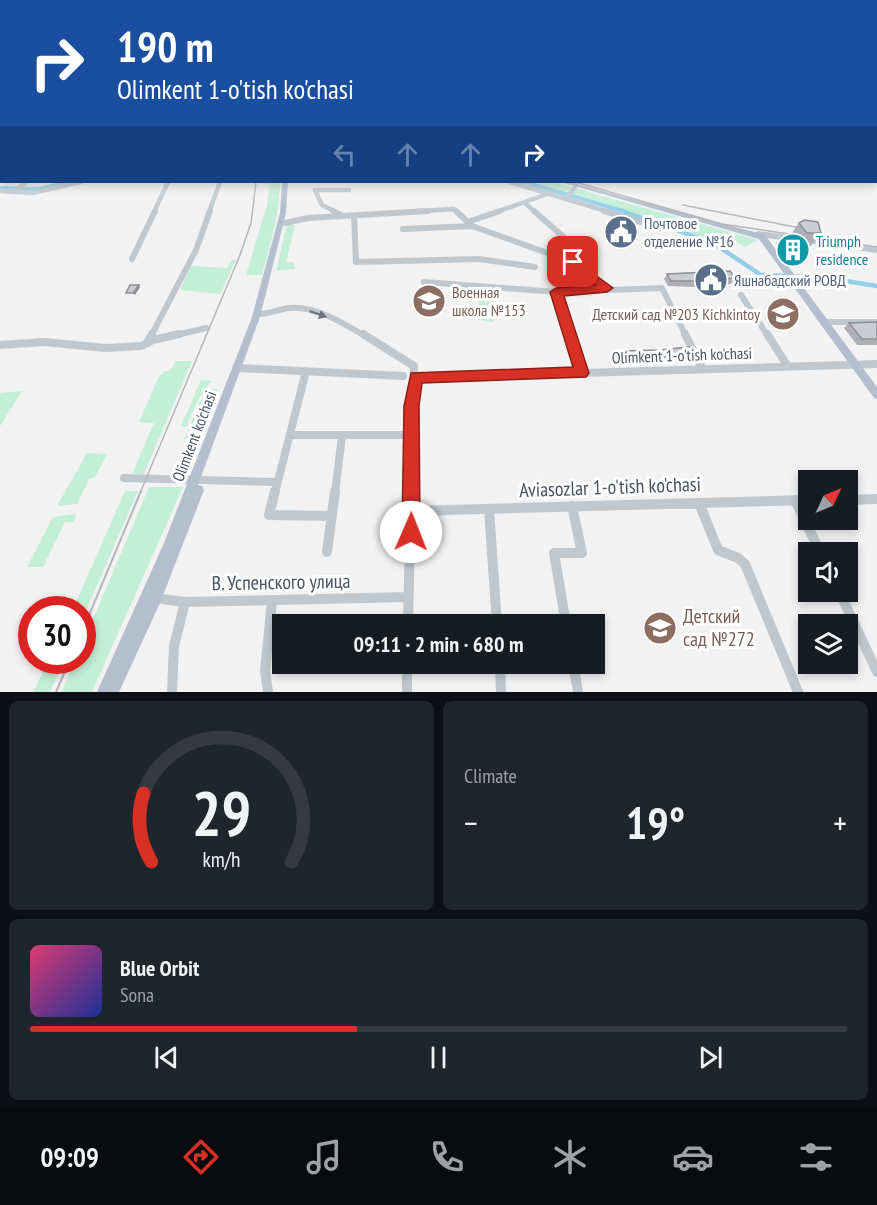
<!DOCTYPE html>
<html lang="en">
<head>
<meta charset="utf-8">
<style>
	body { margin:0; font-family:"PT Sans Narrow",sans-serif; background:#20242c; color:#f1f3f6; height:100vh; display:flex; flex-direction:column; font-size:22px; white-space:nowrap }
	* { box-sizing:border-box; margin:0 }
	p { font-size:20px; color:#9ea1a6 }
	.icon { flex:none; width:33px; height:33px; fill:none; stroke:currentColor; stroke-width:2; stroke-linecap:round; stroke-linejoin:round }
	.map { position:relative; height:692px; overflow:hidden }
	.side { display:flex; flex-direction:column; gap:9px; padding:9px; background:#0d0f14; flex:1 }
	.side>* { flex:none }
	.hud { position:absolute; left:0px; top:0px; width:878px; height:183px; box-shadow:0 3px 9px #0003; background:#1a4fa0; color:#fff; overflow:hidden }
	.needle { width:39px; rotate:46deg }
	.buttons { position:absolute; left:798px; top:470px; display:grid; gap:12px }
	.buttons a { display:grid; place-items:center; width:60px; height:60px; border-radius:0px; background:#171b24; box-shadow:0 3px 9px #0003; font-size:30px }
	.speed { position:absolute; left:18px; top:596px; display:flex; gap:12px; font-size:30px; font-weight:700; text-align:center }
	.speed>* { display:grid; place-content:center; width:78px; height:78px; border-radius:50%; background:#171b24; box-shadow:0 3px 9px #0003; line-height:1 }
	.speed .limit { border:9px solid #d22; background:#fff; color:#111 }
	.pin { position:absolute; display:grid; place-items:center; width:51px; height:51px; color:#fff; margin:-26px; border-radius:12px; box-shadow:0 3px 9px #0006 }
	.me { position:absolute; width:66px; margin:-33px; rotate:1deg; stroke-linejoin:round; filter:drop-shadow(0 0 4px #0008) }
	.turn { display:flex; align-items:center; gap:21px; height:126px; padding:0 18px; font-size:27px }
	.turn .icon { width:78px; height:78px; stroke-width:2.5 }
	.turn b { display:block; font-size:42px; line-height:51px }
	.lanes { display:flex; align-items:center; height:57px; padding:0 18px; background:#0003; justify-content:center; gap:30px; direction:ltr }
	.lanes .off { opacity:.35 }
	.big { font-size:45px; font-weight:700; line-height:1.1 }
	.side .widget { flex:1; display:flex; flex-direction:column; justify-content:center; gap:9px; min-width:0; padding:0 21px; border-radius:9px; background:#20242c }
	.side .dial { align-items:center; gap:0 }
	.dial svg { height:156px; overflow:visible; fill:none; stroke:#363941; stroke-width:7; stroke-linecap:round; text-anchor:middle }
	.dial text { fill:#f1f3f6; stroke:none }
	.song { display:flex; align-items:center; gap:18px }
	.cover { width:72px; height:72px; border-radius:9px; background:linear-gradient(135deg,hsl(340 70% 55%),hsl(230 70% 35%)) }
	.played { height:6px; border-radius:3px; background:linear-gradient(90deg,#d93025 40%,#363941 40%) }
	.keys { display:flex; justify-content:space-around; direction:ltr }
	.heat { display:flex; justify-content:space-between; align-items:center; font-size:33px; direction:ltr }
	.side .tiles { flex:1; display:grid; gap:9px; grid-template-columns:1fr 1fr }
	.widget:last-child { grid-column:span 2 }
	.trip { position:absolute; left:272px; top:614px; width:333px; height:60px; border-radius:0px; background:#171b24; box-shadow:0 3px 9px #0003; font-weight:700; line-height:60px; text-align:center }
	.tab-bar { display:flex; height:96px; justify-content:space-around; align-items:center; background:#090b0e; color:#9ea1a6 }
	.tab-bar .icon { width:42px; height:42px }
	.tab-bar .selected { color:#d93025 }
	.tab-bar b { font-size:27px; color:#f1f3f6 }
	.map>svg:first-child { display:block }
	.green { fill:#c3eed7 }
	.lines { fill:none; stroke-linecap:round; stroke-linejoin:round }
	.canal-far1 { stroke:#93d0e8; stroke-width:4 }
	.canal { stroke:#93d0e8; stroke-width:4.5 }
	.minor-far3 { stroke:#c0c8cf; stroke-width:4.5 }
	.minor-far2 { stroke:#c0c8cf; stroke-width:6 }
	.minor-far1 { stroke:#c0c8cf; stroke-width:8 }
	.minor { stroke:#c0c8cf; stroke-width:10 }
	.major { fill:#b3bfce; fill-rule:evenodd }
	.rail-far1 { stroke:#b4b6bb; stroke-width:1.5 }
	.rail { stroke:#b4b6bb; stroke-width:2 }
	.wall { fill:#afb0b5 }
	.shaded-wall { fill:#8f9094 }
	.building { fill:#cccdd3; stroke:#8f9094; stroke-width:1.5 }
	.oneway { fill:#6d7680 }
	.route { fill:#d93025; stroke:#8d1f18; stroke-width:1.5 }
	.labels { text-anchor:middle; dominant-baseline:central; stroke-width:6; stroke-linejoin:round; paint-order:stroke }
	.service-label { font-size:16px; fill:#4e5e75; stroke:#fff; text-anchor:start }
	.culture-label { font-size:16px; fill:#0d838f; stroke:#fff; text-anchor:start }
	.education-label { font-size:16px; fill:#785e54; stroke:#fff; text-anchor:start }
	.street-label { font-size:16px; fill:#4a535e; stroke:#fff }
	.near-street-label { font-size:20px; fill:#4a535e; stroke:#fff }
	.near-education-label { font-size:20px; fill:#785e54; stroke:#fff; text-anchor:start }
</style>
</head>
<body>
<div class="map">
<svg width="877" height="692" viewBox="0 0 877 692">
	<rect width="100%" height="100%" fill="#f3f2f2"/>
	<path class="green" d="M270,182H280C280,214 270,244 262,275H246L267,205Z
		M531,182H553L758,240L744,247L731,237L719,234L716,241Z
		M287,224L295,225L286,262H293L296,269L276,271Z
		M232,260H236L220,294L180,290L191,266L227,268Z
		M479,298L493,300L494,322L478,320Z
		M176,361H192L144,474H132L154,423L139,422L158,378L165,371H170Z
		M201,380L212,381L198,400L186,427L181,426Z
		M210,389H218L199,439H184L200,401Z
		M22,391L0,426V393Z
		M87,453L107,454L95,477L89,479L77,504L57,506Z
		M149,487H183L92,692H62L75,660H82L83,643Z
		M125,491H138L83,618L82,609H73Z
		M76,514L74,522H65L43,567H27L53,517Z
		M49,660H64L50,692H33Z"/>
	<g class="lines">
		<path class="canal-far1" d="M524,182L626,212
			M0,188L38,189L72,182"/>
		<path class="canal" d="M622,211L713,243L761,275L827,278L877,286"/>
		<path class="minor-far3" d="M510,182L609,212
			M0,191L33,193L81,182
			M14,192L26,182
			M567,198L576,185
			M525,203L535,212
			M154,212L168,182
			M209,212L220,182
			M336,212L322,205L315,190H349
			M403,212L454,209L457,212
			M496,212L550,193"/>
		<path class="minor-far2" d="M333,211L341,215
			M456,211L472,226L570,261L607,288
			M534,211L575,247
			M604,211L665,229
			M354,216L356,262L479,259L535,267
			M468,222L500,211
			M285,223L308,218L428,211
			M403,229L472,226
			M758,234L797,239
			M808,240L877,250
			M132,259L155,211
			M424,282L557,292L662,288L686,336
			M557,292L570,336
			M741,295L768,336
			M261,314C271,313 280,309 289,308C316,306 343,323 365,336
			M825,322H877
			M151,336L196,250L210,211
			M172,336L206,328"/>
		<path class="minor-far1" d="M363,334L414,366L411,493
			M570,334L581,373
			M685,334L702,368
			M767,334L787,365
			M147,343L152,334
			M0,345L44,342L106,348L141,346L153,340L179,334
			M238,368L403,376
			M416,378L877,364
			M290,435H411
			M124,478L277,482
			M275,493L306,371
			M335,493L342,436"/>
		<path class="minor" d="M275,491L269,515L332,516
			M795,500L820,552
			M848,500L877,499
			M699,503L718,550L738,558L745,564L798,692
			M489,509L497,624
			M412,511L808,500
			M327,552L335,491
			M839,591L877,672
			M155,598L185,602L409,597
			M408,624L411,491
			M566,624L554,553H582L572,506
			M407,663V692
			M500,663L501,692
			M573,663L578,692
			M172,692L174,646L185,602
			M268,692L265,671L272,601"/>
		<path class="major" d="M282,182H288L286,213L260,317L198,485L202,486L204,490L160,603L119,692H97L164,543L252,317L280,213Z
			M561,182H569L765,235L877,387V399L874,398L759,239Z"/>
		<path class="rail-far1" d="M575,182L722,224L877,247
			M683,205L800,228
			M140,493L240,255L251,223L256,182"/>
		<path class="rail" d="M82,632L141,491
			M56,692L70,660"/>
	</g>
	<path class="wall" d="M799,223L821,233L803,256H789L782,247Z
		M667,274L735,278L731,284L695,287L668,286L664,279Z
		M877,322V345H857L844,328L849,323Z
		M621,351L693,355L690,358L622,363L619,354Z"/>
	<path class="shaded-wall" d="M139,285L140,287L135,295L133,293Z"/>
	<path class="building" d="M804,220L818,222L821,233H807L799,223Z
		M730,271L735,278L699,281H671L667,274Z
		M130,285H139L133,293H126Z
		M877,322V339H862L849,323Z
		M689,347L693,355L624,359L621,351L659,350Z"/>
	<defs><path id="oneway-solid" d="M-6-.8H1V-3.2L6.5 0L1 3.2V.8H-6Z" transform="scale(1.5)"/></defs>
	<use class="oneway" href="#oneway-solid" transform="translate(318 314) rotate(19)"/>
	<linearGradient id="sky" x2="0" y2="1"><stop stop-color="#86bfe8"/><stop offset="0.54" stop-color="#faf9f9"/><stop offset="1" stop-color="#faf9f9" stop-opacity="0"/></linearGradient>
	<rect width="877" height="211" fill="url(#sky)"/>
	<path class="route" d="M573,259L613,288L607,292L564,296L589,373L586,377L422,383L419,406L420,532L418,539L411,541L405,539L402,532L404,406L411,373L573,367L550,292L556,288L594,285L569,265V260Z"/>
	<defs>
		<symbol id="civic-disc" viewBox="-11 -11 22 22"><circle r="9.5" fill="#5c6f8a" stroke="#fff"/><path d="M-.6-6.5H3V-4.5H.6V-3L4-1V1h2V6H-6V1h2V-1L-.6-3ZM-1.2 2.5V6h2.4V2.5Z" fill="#fff"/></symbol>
		<symbol id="building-disc" viewBox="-11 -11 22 22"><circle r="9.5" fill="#0f9aa8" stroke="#fff"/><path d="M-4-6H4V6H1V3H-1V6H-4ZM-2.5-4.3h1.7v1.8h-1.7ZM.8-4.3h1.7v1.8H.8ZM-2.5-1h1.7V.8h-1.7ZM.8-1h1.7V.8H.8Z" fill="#fff"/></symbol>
		<symbol id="school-disc" viewBox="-11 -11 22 22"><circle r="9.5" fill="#8d6e63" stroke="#fff"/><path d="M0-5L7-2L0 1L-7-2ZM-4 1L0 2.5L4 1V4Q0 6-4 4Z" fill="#fff"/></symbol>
	</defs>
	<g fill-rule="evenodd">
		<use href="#civic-disc" x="602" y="213" width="38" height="38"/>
		<use href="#building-disc" x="774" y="231" width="38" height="38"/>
		<use href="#civic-disc" x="692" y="261" width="38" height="38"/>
		<use href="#school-disc" x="410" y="282" width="38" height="38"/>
		<use href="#school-disc" x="764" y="295" width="38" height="38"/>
		<use href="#school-disc" x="641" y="609" width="38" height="38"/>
	</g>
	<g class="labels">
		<g class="service-label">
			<text x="644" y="223">Почтовое<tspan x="644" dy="18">отделение №16</tspan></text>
			<text x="734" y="280">Яшнабадский РОВД</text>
		</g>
		<g class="culture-label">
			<text x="816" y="241">Triumph<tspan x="816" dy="18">residence</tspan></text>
		</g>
		<g class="education-label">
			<text x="452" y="292">Военная<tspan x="452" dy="18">школа №153</tspan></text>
			<text x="760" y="314" text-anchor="end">Детский сад №203 Kichkintoy</text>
		</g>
		<g class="street-label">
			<text transform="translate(682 355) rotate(-2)">Olimkent 1-o'tish ko'chasi</text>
			<text transform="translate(194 436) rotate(-69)">Olimkent ko'chasi</text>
		</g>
		<g class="near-street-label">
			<text transform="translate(610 487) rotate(-2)">Aviasozlar 1-o'tish ko'chasi</text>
			<text transform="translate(281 582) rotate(-1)">В. Успенского улица</text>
		</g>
		<g class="near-education-label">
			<text x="683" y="616">Детский<tspan x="683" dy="23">сад №272</tspan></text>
		</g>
	</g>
</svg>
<div class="buttons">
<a><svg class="needle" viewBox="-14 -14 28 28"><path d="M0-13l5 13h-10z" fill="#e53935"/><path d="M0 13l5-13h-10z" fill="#9ea1a6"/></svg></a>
<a><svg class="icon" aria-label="sound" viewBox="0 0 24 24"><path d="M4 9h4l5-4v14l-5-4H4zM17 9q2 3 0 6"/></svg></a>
<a><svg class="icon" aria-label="layers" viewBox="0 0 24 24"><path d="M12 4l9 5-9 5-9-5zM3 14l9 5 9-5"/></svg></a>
</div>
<div class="speed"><div class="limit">30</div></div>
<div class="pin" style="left:573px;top:262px;background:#d93025"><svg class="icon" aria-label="arrive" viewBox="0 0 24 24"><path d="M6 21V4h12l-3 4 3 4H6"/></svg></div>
<svg class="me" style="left:411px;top:532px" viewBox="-20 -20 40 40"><circle r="19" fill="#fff"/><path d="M0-13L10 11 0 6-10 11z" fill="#d93025"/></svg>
<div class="trip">09:11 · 2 min · 680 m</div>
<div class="hud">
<div class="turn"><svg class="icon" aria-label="right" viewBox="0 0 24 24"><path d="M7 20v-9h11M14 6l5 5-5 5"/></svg><div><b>190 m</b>Olimkent 1-o'tish ko'chasi</div></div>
<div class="lanes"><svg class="icon off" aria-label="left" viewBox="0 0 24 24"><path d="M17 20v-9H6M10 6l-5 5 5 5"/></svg><svg class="icon off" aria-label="ahead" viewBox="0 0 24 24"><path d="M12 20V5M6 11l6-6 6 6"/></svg><svg class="icon off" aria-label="ahead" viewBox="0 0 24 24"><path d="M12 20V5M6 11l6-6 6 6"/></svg><svg class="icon" aria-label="right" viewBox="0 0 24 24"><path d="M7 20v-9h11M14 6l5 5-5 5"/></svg></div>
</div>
</div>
<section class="side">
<div class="tiles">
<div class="widget dial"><svg viewBox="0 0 100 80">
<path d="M14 69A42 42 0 1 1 86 69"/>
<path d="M14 69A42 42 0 0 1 10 34" stroke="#d93025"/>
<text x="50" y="56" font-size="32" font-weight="700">29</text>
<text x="50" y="72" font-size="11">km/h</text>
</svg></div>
<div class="widget"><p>Climate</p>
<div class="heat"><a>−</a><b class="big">19°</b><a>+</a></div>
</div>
<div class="widget">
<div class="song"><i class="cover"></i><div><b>Blue Orbit</b><p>Sona</p></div></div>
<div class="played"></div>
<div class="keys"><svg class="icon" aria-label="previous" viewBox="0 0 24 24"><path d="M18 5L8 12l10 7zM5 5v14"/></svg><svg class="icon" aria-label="pause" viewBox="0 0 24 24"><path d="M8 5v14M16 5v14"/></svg><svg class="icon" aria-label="next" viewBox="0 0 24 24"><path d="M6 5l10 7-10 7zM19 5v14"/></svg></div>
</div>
</div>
</section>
<nav class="tab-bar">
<b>09:09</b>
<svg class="icon selected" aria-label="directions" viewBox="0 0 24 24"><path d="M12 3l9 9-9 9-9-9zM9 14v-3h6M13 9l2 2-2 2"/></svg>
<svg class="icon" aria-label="music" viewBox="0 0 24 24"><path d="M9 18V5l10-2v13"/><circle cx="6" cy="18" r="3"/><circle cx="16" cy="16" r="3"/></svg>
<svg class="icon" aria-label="phone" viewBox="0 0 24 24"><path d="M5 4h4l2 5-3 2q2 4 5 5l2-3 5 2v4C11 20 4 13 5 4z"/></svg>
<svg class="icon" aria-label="climate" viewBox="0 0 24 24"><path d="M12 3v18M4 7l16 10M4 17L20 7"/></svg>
<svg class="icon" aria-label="car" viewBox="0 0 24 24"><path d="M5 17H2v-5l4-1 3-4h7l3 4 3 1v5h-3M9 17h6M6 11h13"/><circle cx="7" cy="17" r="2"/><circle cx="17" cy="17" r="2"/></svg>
<svg class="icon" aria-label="filters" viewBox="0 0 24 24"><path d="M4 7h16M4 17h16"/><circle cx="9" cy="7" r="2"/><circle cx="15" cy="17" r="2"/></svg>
</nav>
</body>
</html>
